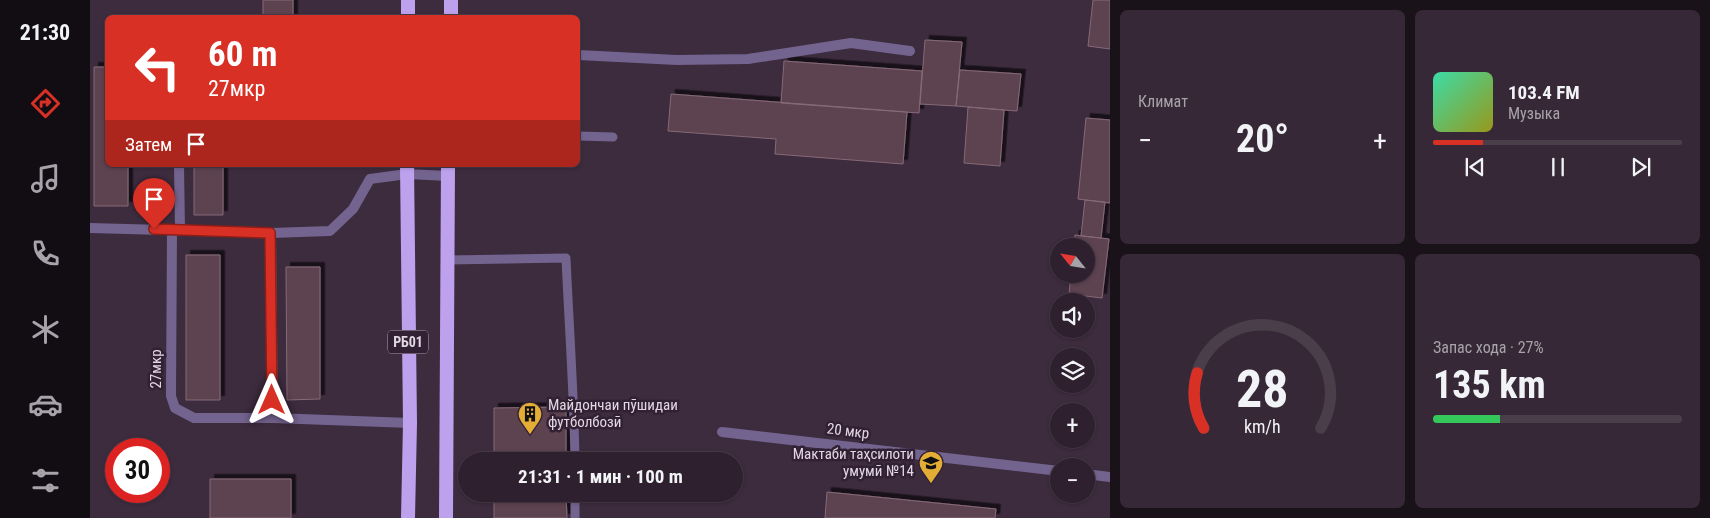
<!DOCTYPE html>
<html lang="ru">
<head>
<meta charset="utf-8">
<style>
	body { margin:0; font-family:"Roboto Condensed",sans-serif; background:#362836; color:#f1f3f6; height:100vh; display:flex; flex-direction:column; font-size:19px; white-space:nowrap }
	* { box-sizing:border-box; margin:0 }
	p { font-size:16px; color:#a7a3aa }
	.icon { flex:none; width:28px; height:28px; fill:none; stroke:currentColor; stroke-width:2; stroke-linecap:round; stroke-linejoin:round }
	.map { position:relative; flex:1; overflow:hidden }
	.drawer { display:flex; flex-direction:column; gap:10px; padding:10px; background:#191219; width:600px }
	.drawer>* { flex:none }
	.guide { position:absolute; left:15px; top:15px; width:475px; height:152px; border-radius:8px; box-shadow:0 1px 4px #0004,0 0 0 1px #493e4a; background:#d93025; color:#fff; overflow:hidden }
	.needle { width:32px; rotate:300deg }
	.controls { position:absolute; left:960px; top:238px; display:grid; gap:10px }
	.controls a { display:grid; place-items:center; width:45px; height:45px; border-radius:50%; background:#2e202e; box-shadow:0 1px 4px #0004,0 0 0 1px #493e4a; font-size:25px }
	.speed { position:absolute; left:15px; top:438px; display:flex; gap:10px; font-size:25px; font-weight:700; text-align:center }
	.speed>* { display:grid; place-content:center; width:65px; height:65px; border-radius:50%; background:#2e202e; box-shadow:0 1px 4px #0004,0 0 0 1px #493e4a; line-height:1 }
	.speed .limit { border:8px solid #d22; background:#fff; color:#111 }
	.pin { position:absolute; display:grid; place-items:center; width:42px; height:42px; color:#fff; margin:-51px -21px; border-radius:50% 50% 50% 0; rotate:-45deg; box-shadow:0 0 5px #0007 }
	.pin .icon { rotate:45deg }
	.me { position:absolute; width:55px; margin:-28px; rotate:0deg; stroke-linejoin:round; filter:drop-shadow(0 0 4px #0008) }
	.turn { display:flex; align-items:center; gap:18px; height:105px; padding:0 20px; font-size:22px }
	.turn .icon { width:65px; height:65px; stroke-width:2.5 }
	.turn b { display:block; font-size:35px; line-height:42px }
	.then { display:flex; align-items:center; height:48px; padding:0 20px; background:#0003; gap:10px; font-size:19px }
	.big { font-size:38px; font-weight:700; line-height:1.1 }
	.drawer .tile { flex:1; display:flex; flex-direction:column; justify-content:center; gap:8px; min-width:0; padding:0 18px; border-radius:8px; background:#362836 }
	.drawer .dial { align-items:center; gap:0 }
	.dial svg { height:130px; overflow:visible; fill:none; stroke:#493e4a; stroke-width:7; stroke-linecap:round; text-anchor:middle }
	.dial text { fill:#f1f3f6; stroke:none }
	.song { display:flex; align-items:center; gap:15px }
	.cover { width:60px; height:60px; border-radius:8px; background:linear-gradient(135deg,hsl(160 70% 55%),hsl(60 70% 35%)) }
	.played { height:5px; border-radius:2px; background:linear-gradient(90deg,#d93025 20%,#493e4a 20%) }
	.keys { display:flex; justify-content:space-around; direction:ltr }
	.heat { display:flex; justify-content:space-between; align-items:center; font-size:28px; direction:ltr }
	.charge { height:8px; border-radius:4px; background:linear-gradient(90deg,#34c759 27%,#493e4a 0) }
	.drawer .tiles { flex:1; display:grid; gap:10px; grid-template-columns:repeat(2,1fr) }
	.trip { position:absolute; left:368px; top:452px; width:285px; height:50px; border-radius:25px; background:#2e202e; box-shadow:0 1px 4px #0004,0 0 0 1px #493e4a; font-weight:700; line-height:50px; text-align:center }
	main { display:flex; flex:1; min-height:0 }
	.tab-bar { display:flex; flex-direction:column; width:90px; justify-content:space-around; align-items:center; background:#120d12; color:#a7a3aa }
	.tab-bar .icon { width:35px; height:35px }
	.tab-bar .current { color:#d93025 }
	.tab-bar b { font-size:22px; color:#f1f3f6 }
	.map>svg:first-child { display:block }
	.building { fill:#5d424f; stroke:#866a78; filter:url(#shadow) }
	.lines { fill:none; stroke-linecap:round; stroke-linejoin:round }
	.service { stroke:#73638f; stroke-width:9 }
	.minor { stroke:#73638f; stroke-width:10 }
	.trunk { stroke:#bda1ed; stroke-width:14 }
	.route-casing { stroke:#8d1f18; stroke-width:12 }
	.route { stroke:#d93025; stroke-width:9 }
	.labels { text-anchor:middle; dominant-baseline:central; stroke-width:5; stroke-linejoin:round; paint-order:stroke }
	.shield { fill:#322134; stroke:#aea0ae; stroke-width:1 }
	.shield-label { font-size:14px; font-weight:bold; fill:#e3d7e3 }
	.street-label { font-size:15px; fill:#e3d7e3; stroke:#322134 }
	.poi-label { font-size:15px; fill:#e3d7e3; stroke:#322134; text-anchor:start }
</style>
</head>
<body>
<main>
<nav class="tab-bar">
<b>21:30</b>
<svg class="icon current" aria-label="directions" viewBox="0 0 24 24"><path d="M12 3l9 9-9 9-9-9zM9 14v-3h6M13 9l2 2-2 2"/></svg>
<svg class="icon" aria-label="music" viewBox="0 0 24 24"><path d="M9 18V5l10-2v13"/><circle cx="6" cy="18" r="3"/><circle cx="16" cy="16" r="3"/></svg>
<svg class="icon" aria-label="phone" viewBox="0 0 24 24"><path d="M5 4h4l2 5-3 2q2 4 5 5l2-3 5 2v4C11 20 4 13 5 4z"/></svg>
<svg class="icon" aria-label="climate" viewBox="0 0 24 24"><path d="M12 3v18M4 7l16 10M4 17L20 7"/></svg>
<svg class="icon" aria-label="car" viewBox="0 0 24 24"><path d="M5 17H2v-5l4-1 3-4h7l3 4 3 1v5h-3M9 17h6M6 11h13"/><circle cx="7" cy="17" r="2"/><circle cx="17" cy="17" r="2"/></svg>
<svg class="icon" aria-label="filters" viewBox="0 0 24 24"><path d="M4 7h16M4 17h16"/><circle cx="9" cy="7" r="2"/><circle cx="15" cy="17" r="2"/></svg>
</nav>
<div class="map">
<svg width="1020" height="518" viewBox="0 0 1020 518">
	<defs>
		<filter id="shadow"><feDropShadow dx="4.5" dy="-4.5" stdDeviation="0" flood-color="#0009"/></filter>
	</defs>
	<rect width="100%" height="100%" fill="#3d2b3e"/>
	<path class="building" d="M173,0H203V18H173Z
		M1003,0H1020V49L998,46Z
		M835,40L872,42L866,106L830,104Z
		M694,61L832,71L829,113L691,103Z
		M4,67H18V165H38V206H4Z
		M870,70L931,74L927,111L866,106Z
		M581,94L817,112L813,164L685,154L686,139L578,131Z
		M878,107L914,110L910,166L874,163Z
		M996,118L1020,120V203L988,199Z
		M104,165H133V215H104Z
		M995,200L1015,202L1011,238L991,236Z
		M985,235L1019,239L1012,298L979,294L981,274H996V246H984Z
		M96,255H130V400H96Z
		M196,267H230V399L197,400Z
		M476,407V461H404V408Z
		M120,479H201V518H120Z
		M737,492L906,509L905,518H735Z
		M404,494H476L477,518H404Z"/>
	<g class="lines">
		<path class="service" d="M488,136L523,137
			M357,260L476,258C479,326 484,393 485,461
			M485,494V518"/>
		<path class="minor" d="M488,55L587,60L658,59L761,43L820,51
			M89,165L90,230
			M0,228L181,233L240,231L263,209L280,179L317,174L358,176
			M82,230L81,396L85,408L104,418H183
			M181,233L183,418L320,423
			M632,432L969,471
			M996,474L1020,477"/>
		<path class="trunk" d="M318,18V0
			M361,18V0
			M317,165L320,423L318,518
			M356,518L358,165"/>
	</g>
	<g class="lines">
		<defs>
			<path id="route" d="M64,229L180,233L182,400"/>
		</defs>
		<use href="#route" class="route-casing"/>
		<use href="#route" class="route"/>
	</g>
	<defs>
		<symbol id="building-pin" viewBox="-11 -11 22 30"><path d="M0 17L-7.5 6A9.5 9.5 0 1 1 7.5 6Z" fill="#e4ad35" stroke="#322134"/><path d="M-4-6H4V6H1V3H-1V6H-4ZM-2.5-4.3h1.7v1.8h-1.7ZM.8-4.3h1.7v1.8H.8ZM-2.5-1h1.7V.8h-1.7ZM.8-1h1.7V.8H.8Z" fill="#111"/></symbol>
		<symbol id="school-pin" viewBox="-11 -11 22 30"><path d="M0 17L-7.5 6A9.5 9.5 0 1 1 7.5 6Z" fill="#e4ad35" stroke="#322134"/><path d="M0-5L7-2L0 1L-7-2ZM-4 1L0 2.5L4 1V4Q0 6-4 4Z" fill="#111"/></symbol>
	</defs>
	<g fill-rule="evenodd">
		<use href="#building-pin" x="426" y="400" width="28" height="38"/>
		<use href="#school-pin" x="827" y="449" width="28" height="38"/>
	</g>
	<g class="labels">
		<rect class="shield" x="298" y="330.5" width="40" height="23" rx="4"/>
		<g class="shield-label">
			<text x="318" y="342">РБ01</text>
		</g>
		<g class="street-label">
			<text transform="translate(66 369) rotate(-90)">27мкр</text>
			<text transform="translate(758 431) rotate(7)">20 мкр</text>
		</g>
		<g class="poi-label">
			<text x="458" y="405">Майдончаи пӯшидаи<tspan x="458" dy="17">футболбозӣ</tspan></text>
			<text x="824" y="454" text-anchor="end">Мактаби таҳсилоти<tspan x="824" dy="17">умумӣ №14</tspan></text>
		</g>
	</g>
</svg>
<div class="controls">
<a><svg class="needle" viewBox="-14 -14 28 28"><path d="M0-13l5 13h-10z" fill="#e53935"/><path d="M0 13l5-13h-10z" fill="#a7a3aa"/></svg></a>
<a><svg class="icon" aria-label="sound" viewBox="0 0 24 24"><path d="M4 9h4l5-4v14l-5-4H4zM17 9q2 3 0 6"/></svg></a>
<a><svg class="icon" aria-label="layers" viewBox="0 0 24 24"><path d="M12 4l9 5-9 5-9-5zM3 14l9 5 9-5"/></svg></a>
<a>+</a>
<a>−</a>
</div>
<div class="speed"><div class="limit">30</div></div>
<div class="pin" style="left:64px;top:229px;background:#d93025"><svg class="icon" aria-label="arrive" viewBox="0 0 24 24"><path d="M6 21V4h12l-3 4 3 4H6"/></svg></div>
<svg class="me" style="left:182px;top:400px" viewBox="-20 -20 40 40"><path d="M0-17L14 15 0 8-14 15z" fill="#d93025" stroke="#fff" stroke-width="4"/></svg>
<div class="trip">21:31 · 1 мин · 100 m</div>
<div class="guide">
<div class="turn"><svg class="icon" aria-label="left" viewBox="0 0 24 24"><path d="M17 20v-9H6M10 6l-5 5 5 5"/></svg><div><b>60 m</b>27мкр</div></div>
<div class="then">Затем<svg class="icon" aria-label="arrive" viewBox="0 0 24 24"><path d="M6 21V4h12l-3 4 3 4H6"/></svg></div>
</div>
</div>
<section class="drawer">
<div class="tiles">
<div class="tile"><p>Климат</p>
<div class="heat"><a>−</a><b class="big">20°</b><a>+</a></div>
</div>
<div class="tile">
<div class="song"><i class="cover"></i><div><b>103.4 FM</b><p>Музыка</p></div></div>
<div class="played"></div>
<div class="keys"><svg class="icon" aria-label="previous" viewBox="0 0 24 24"><path d="M18 5L8 12l10 7zM5 5v14"/></svg><svg class="icon" aria-label="pause" viewBox="0 0 24 24"><path d="M8 5v14M16 5v14"/></svg><svg class="icon" aria-label="next" viewBox="0 0 24 24"><path d="M6 5l10 7-10 7zM19 5v14"/></svg></div>
</div>
<div class="tile dial"><svg viewBox="0 0 100 80">
<path d="M14 69A42 42 0 1 1 86 69"/>
<path d="M14 69A42 42 0 0 1 10 35" stroke="#d93025"/>
<text x="50" y="56" font-size="32" font-weight="700">28</text>
<text x="50" y="72" font-size="11">km/h</text>
</svg></div>
<div class="tile"><p>Запас хода · 27%</p><b class="big">135 km</b><div class="charge"></div></div>
</div>
</section>
</main>
</body>
</html>
